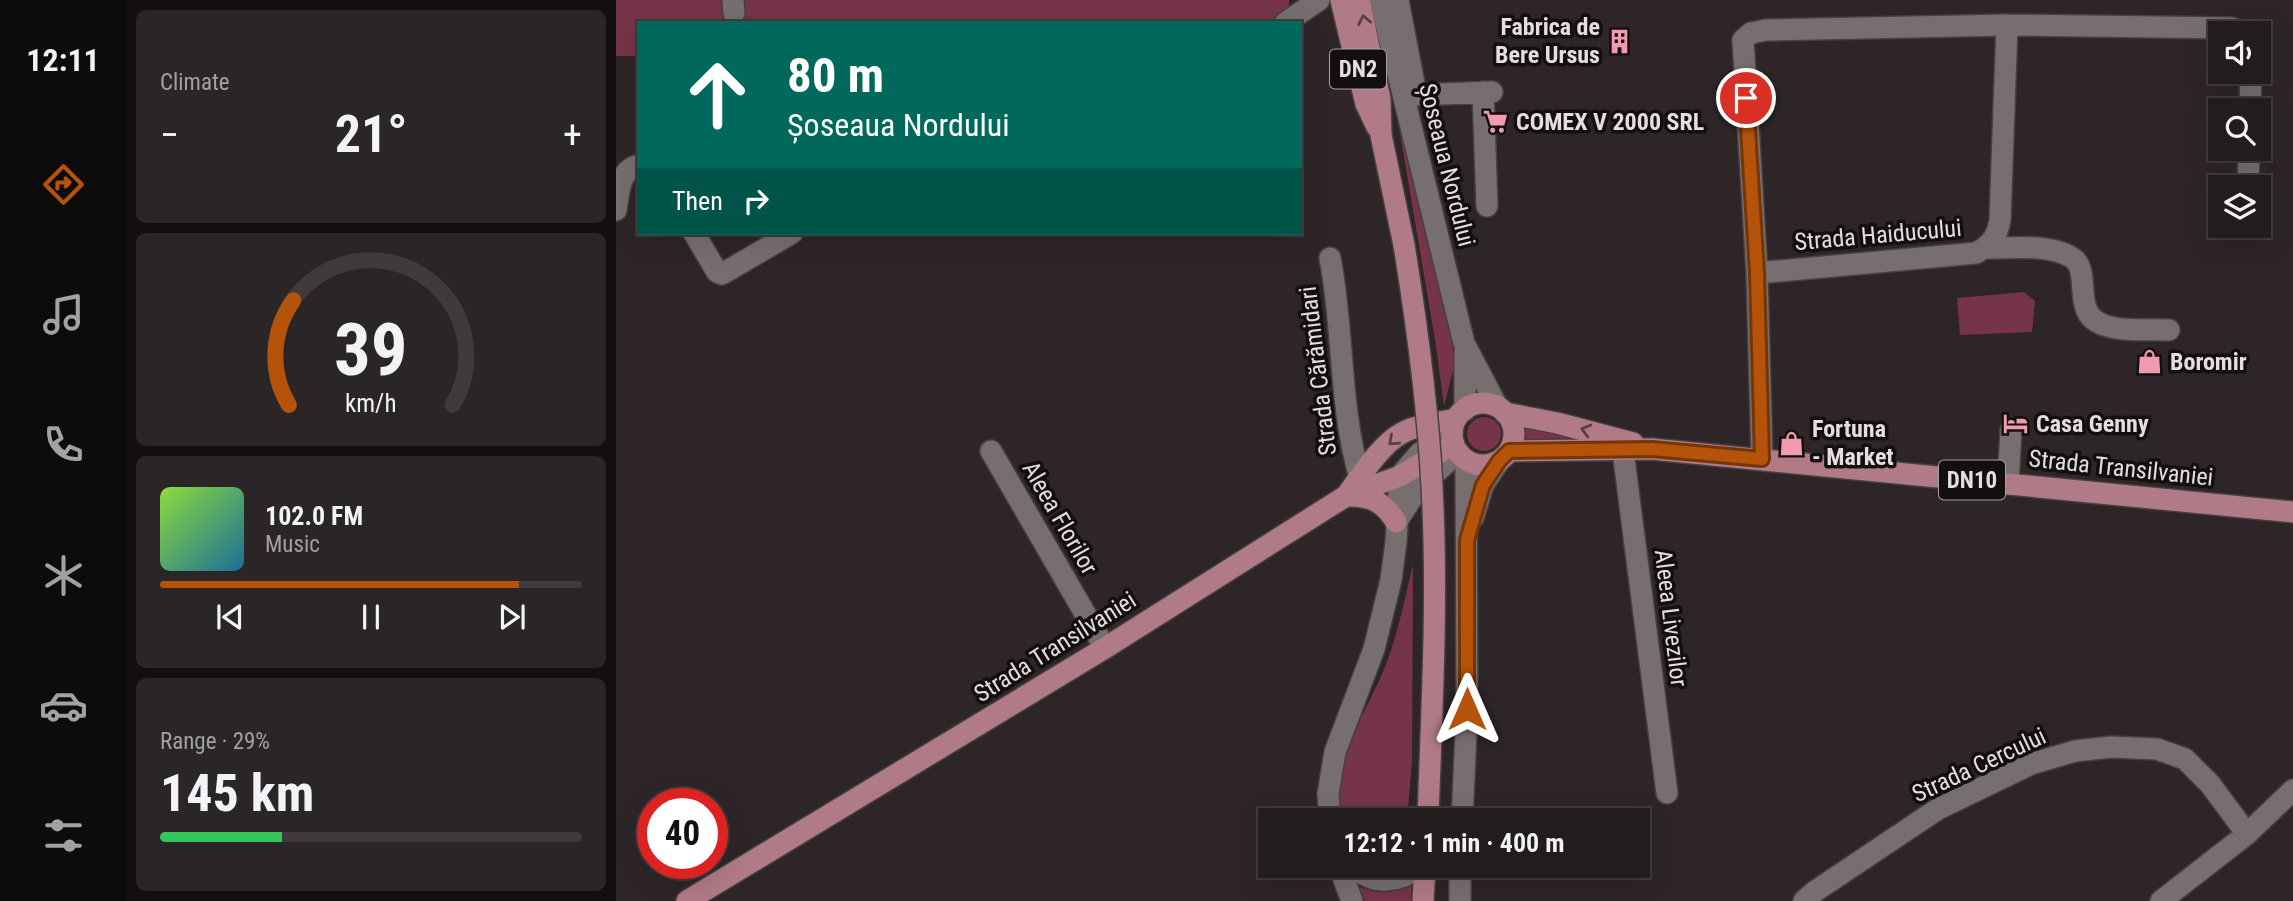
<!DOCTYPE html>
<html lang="en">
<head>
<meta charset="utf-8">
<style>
	body { margin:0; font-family:"Roboto Condensed",sans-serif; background:#2a2526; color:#f1f3f6; height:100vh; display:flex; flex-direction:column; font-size:26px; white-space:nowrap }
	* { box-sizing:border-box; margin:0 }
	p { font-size:23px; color:#a2a1a4 }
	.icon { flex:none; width:38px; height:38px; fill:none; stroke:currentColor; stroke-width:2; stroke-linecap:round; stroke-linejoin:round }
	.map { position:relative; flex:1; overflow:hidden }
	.details { display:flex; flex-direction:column; gap:10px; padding:10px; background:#130f10; width:490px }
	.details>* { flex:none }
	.banner { position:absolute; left:21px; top:21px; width:665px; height:214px; border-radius:0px; box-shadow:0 7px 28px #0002,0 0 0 2px #3f3a3b; background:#00695c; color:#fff; overflow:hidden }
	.fabs { position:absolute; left:1592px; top:21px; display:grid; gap:14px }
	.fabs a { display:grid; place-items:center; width:63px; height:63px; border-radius:0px; background:#221c1d; box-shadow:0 7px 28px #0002,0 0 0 2px #3f3a3b; font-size:35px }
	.speed { position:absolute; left:21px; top:788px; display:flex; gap:14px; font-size:35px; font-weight:700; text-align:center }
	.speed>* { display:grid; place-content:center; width:91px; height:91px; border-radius:50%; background:#221c1d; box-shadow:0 7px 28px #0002,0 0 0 2px #3f3a3b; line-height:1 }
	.speed .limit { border:10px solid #d22; background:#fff; color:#111 }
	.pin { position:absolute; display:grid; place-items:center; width:60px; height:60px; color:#fff; margin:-30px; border:4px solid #fff; border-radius:50%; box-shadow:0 2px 7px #0007 }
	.me { position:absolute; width:77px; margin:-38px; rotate:0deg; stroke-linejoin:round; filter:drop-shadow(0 0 5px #0008) }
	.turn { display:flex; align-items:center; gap:24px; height:147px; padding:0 35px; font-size:32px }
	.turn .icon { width:91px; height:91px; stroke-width:2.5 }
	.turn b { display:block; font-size:49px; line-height:60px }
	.then { display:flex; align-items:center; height:66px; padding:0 35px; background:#0003; gap:14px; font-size:26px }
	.big { font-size:52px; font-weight:700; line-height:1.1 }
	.details .tile { flex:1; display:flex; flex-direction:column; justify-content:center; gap:10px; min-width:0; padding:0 24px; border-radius:10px; background:#2a2526 }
	.details .dial { align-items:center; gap:0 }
	.dial svg { height:182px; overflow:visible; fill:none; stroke:#3f3a3b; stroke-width:7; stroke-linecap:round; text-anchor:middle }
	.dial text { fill:#f1f3f6; stroke:none }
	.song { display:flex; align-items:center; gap:21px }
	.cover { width:84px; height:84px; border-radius:10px; background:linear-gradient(135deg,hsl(90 70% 55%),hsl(200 70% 35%)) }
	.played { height:7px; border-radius:4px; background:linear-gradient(90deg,#b45309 85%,#3f3a3b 85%) }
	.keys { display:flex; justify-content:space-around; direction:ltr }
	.heat { display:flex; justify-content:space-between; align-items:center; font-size:38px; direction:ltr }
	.charge { height:10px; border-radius:5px; background:linear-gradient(90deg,#34c759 29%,#3f3a3b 0) }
	.trip { position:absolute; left:642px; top:808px; width:392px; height:70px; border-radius:0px; background:#221c1d; box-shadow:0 7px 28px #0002,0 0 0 2px #3f3a3b; font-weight:700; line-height:70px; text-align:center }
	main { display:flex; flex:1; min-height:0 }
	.tabs { display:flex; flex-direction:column; width:126px; justify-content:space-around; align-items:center; background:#0e0b0c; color:#a2a1a4 }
	.tabs .icon { width:49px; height:49px }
	.tabs .on { color:#b45309 }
	.tabs b { font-size:32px; color:#f1f3f6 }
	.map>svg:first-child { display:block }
	.green { fill:#763448 }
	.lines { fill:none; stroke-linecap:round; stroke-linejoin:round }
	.minor-casing { stroke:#464042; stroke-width:24 }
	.major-casing { stroke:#464042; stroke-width:24 }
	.minor { stroke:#776e70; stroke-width:21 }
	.major { stroke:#b07a87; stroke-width:21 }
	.major-bridge-casing { stroke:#464042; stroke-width:24; stroke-linecap:butt }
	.major-bridge { stroke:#b07a87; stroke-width:21 }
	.oneway { stroke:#5a3f46 }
	.route-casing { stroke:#753606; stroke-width:18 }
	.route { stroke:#b45309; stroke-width:12 }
	.labels { text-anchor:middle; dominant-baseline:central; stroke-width:7; stroke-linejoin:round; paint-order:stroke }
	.shield { fill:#130f10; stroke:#a5a0a1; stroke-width:2 }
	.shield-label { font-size:23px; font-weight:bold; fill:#e3dedf }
	.poi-label { font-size:24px; font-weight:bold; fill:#e3dedf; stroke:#130f10; text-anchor:start }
	.street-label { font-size:24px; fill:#e3dedf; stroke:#130f10 }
</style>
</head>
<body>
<main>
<nav class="tabs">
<b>12:11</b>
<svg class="icon on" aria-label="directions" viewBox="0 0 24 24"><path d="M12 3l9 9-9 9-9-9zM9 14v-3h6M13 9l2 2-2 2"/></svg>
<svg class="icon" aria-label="music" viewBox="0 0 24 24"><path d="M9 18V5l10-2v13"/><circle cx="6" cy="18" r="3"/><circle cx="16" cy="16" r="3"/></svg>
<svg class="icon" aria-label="phone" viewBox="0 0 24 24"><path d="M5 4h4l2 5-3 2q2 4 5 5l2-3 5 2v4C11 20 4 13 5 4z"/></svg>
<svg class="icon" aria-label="climate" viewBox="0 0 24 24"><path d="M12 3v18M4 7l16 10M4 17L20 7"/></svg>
<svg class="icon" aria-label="car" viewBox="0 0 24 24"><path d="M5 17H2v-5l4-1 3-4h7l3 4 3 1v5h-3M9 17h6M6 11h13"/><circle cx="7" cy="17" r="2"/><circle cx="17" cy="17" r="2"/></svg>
<svg class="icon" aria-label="filters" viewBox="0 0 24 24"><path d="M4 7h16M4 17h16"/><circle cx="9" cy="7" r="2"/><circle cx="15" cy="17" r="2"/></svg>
</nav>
<section class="details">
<div class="tile"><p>Climate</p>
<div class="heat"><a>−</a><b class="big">21°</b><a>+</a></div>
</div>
<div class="tile dial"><svg viewBox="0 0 100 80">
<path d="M14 69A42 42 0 1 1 86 69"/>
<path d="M14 69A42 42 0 0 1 16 23" stroke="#b45309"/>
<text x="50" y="56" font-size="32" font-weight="700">39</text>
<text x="50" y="72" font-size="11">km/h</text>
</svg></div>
<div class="tile">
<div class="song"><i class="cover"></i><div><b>102.0 FM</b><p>Music</p></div></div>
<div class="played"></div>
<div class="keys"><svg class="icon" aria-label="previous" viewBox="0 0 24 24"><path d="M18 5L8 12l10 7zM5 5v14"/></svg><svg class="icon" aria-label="pause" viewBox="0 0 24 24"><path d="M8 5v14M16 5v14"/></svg><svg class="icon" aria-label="next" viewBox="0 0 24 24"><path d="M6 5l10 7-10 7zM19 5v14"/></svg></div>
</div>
<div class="tile"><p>Range · 29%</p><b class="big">145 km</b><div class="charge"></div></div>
</section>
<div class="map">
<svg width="1677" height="901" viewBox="0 0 1677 901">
	<rect width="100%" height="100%" fill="#2d2527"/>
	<path class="green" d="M0,0H673L674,15L657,23H23V56H0Z
		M778,97L837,346V371L828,406L820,346Z
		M1408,292L1419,301L1416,332L1344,335L1341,298Z
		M851 434a17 17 0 1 1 34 0a17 17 0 1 1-34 0Z
		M910,424L996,443L908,439Z
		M797,565L796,761L791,821H727C710,761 753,712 772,659C783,629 789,596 797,565Z
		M796,883L795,901H749L743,887C767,894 774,895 796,883Z"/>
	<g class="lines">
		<defs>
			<path id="minor" d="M117,0L118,13
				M764,0L848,343L881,406
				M782,0L799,89
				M669,23L703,0
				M867,92L871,206
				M800,95L876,92
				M1634,110L1635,72
				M1632,187L1633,149
				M0,210C3,192 3,170 23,165
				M1631,227V226
				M78,233L101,272L106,274L176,233
				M1368,248C1395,249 1431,243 1455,257C1478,270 1453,314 1488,325C1507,332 1533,329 1553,330
				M714,258C728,330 723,407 744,478
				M1141,273L1360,253C1375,245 1381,237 1384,220L1391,25
				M849,352V410
				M375,451L489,648
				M1007,451L1051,793
				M1146,459L1141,273L1127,40L1135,33L1150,30L1391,25L1615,28L1630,33
				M1392,484L1395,430
				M783,518L801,490L842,452
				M857,518L867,485L883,461
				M714,821L712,794L719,752L758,649L775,580L780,542L784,476L804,453L836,432
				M846,821L851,709L850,460
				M723,866L736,901
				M737,866C758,887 784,882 806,866
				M844,866V901
				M1188,901L1198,892L1322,809L1415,764L1459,751L1495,747L1541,749L1569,759L1594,784L1631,834
				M1545,901L1631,834L1677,790"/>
			<path id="major" d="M725,0L750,104L761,127
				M743,0L764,99L765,135L788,245
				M836 434a31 31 0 1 1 62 0a31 31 0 1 1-62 0Z
				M889,413L941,423L1017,443
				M893,451L1036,449L1677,512
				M730,496C744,477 765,444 786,433C802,424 822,423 840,419
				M735,496C757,496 769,504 780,522
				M71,901L489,648L730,496L784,476L838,444
				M807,901L809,866"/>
		</defs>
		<use href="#minor" class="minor-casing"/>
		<use href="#major" class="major-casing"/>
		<use href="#minor" class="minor"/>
		<use href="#major" class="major"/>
		<defs>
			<path id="major-bridge" d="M788,245C801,325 812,406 816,487C822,597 816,707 812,816"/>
		</defs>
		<use href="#major-bridge" class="major-bridge-casing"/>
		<use href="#major-bridge" class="major-bridge"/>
	</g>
	<defs><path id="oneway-chevron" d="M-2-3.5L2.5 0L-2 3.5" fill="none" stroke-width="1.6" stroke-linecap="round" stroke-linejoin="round" transform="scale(1.75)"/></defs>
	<g class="oneway">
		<use href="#oneway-chevron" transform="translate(748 20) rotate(-102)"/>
		<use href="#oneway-chevron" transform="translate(970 430) rotate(-165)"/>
		<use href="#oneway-chevron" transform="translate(777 441) rotate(138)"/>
	</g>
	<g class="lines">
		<defs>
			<path id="route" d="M851,709V540L867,485L883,461L893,451L1036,449L1146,459L1141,273L1130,98"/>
		</defs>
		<use href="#route" class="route-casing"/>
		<use href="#route" class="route"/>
	</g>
	<defs>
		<symbol id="building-bare" viewBox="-9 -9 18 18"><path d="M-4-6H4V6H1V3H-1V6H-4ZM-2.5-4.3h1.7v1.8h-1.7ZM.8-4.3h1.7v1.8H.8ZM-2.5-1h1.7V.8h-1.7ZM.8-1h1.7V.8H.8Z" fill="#f29ab0" stroke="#130f10" stroke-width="2.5" paint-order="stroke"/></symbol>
		<symbol id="supermarket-bare" viewBox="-9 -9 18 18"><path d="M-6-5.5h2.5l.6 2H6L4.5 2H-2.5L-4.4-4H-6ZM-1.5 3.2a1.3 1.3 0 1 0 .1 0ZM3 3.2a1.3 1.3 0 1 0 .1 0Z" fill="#f29ab0" stroke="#130f10" stroke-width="2.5" paint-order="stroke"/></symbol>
		<symbol id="shop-bare" viewBox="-9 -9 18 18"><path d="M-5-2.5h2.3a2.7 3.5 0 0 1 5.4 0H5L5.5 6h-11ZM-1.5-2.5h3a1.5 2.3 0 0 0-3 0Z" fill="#f29ab0" stroke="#130f10" stroke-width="2.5" paint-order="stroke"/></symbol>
		<symbol id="hotel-bare" viewBox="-9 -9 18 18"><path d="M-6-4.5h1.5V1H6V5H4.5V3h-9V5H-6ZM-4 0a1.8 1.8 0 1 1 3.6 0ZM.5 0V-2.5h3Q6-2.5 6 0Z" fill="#f29ab0" stroke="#130f10" stroke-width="2.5" paint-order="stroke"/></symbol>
	</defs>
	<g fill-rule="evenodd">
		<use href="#building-bare" x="986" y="24" width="35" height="35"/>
		<use href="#supermarket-bare" x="862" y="104" width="35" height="35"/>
		<use href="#shop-bare" x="1516" y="344" width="35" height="35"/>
		<use href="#hotel-bare" x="1382" y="406" width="35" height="35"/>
		<use href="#shop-bare" x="1158" y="426" width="35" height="35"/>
	</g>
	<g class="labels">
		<g class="shield">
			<rect x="714" y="49.5" width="56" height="39" rx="5"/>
			<rect x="1323" y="460.5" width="66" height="39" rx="5"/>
		</g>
		<g class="shield-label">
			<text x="742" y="69">DN2</text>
			<text x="1356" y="480">DN10</text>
		</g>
		<g class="poi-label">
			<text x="984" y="27" text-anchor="end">Fabrica de<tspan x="984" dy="28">Bere Ursus</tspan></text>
			<text x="900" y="122">COMEX V 2000 SRL</text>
			<text x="1554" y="362">Boromir</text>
			<text x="1420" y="424">Casa Genny</text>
			<text x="1196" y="429">Fortuna<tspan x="1196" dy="28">- Market</tspan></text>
		</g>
		<g class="street-label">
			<text transform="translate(831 165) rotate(76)">Șoseaua Nordului</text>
			<text transform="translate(1262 235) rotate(-5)">Strada Haiducului</text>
			<text transform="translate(702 371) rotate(-97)">Strada Cărămidari</text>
			<text transform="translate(1505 468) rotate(6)">Strada Transilvaniei</text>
			<text transform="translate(444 518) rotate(60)">Aleea Florilor</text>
			<text transform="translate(1055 618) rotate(83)">Aleea Livezilor</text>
			<text transform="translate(439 647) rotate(-32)">Strada Transilvaniei</text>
			<text transform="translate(1363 765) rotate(-25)">Strada Cercului</text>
		</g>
	</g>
</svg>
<div class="fabs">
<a><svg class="icon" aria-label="sound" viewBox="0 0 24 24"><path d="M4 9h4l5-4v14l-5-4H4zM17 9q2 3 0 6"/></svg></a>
<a><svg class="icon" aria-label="search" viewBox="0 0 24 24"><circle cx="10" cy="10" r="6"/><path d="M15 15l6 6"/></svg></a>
<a><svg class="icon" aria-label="layers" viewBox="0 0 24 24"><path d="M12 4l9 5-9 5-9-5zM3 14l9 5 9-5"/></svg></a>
</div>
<div class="speed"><div class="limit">40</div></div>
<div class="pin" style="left:1130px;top:98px;background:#d93025"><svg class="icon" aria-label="arrive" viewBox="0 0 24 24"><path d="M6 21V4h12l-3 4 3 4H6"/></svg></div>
<svg class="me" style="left:851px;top:709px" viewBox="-20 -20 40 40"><path d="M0-17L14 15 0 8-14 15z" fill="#b45309" stroke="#fff" stroke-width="4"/></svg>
<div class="trip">12:12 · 1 min · 400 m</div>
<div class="banner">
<div class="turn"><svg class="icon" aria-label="ahead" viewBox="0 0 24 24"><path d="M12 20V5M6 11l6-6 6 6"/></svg><div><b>80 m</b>Șoseaua Nordului</div></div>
<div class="then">Then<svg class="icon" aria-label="right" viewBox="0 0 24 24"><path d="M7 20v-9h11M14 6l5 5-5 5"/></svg></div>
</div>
</div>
</main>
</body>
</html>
